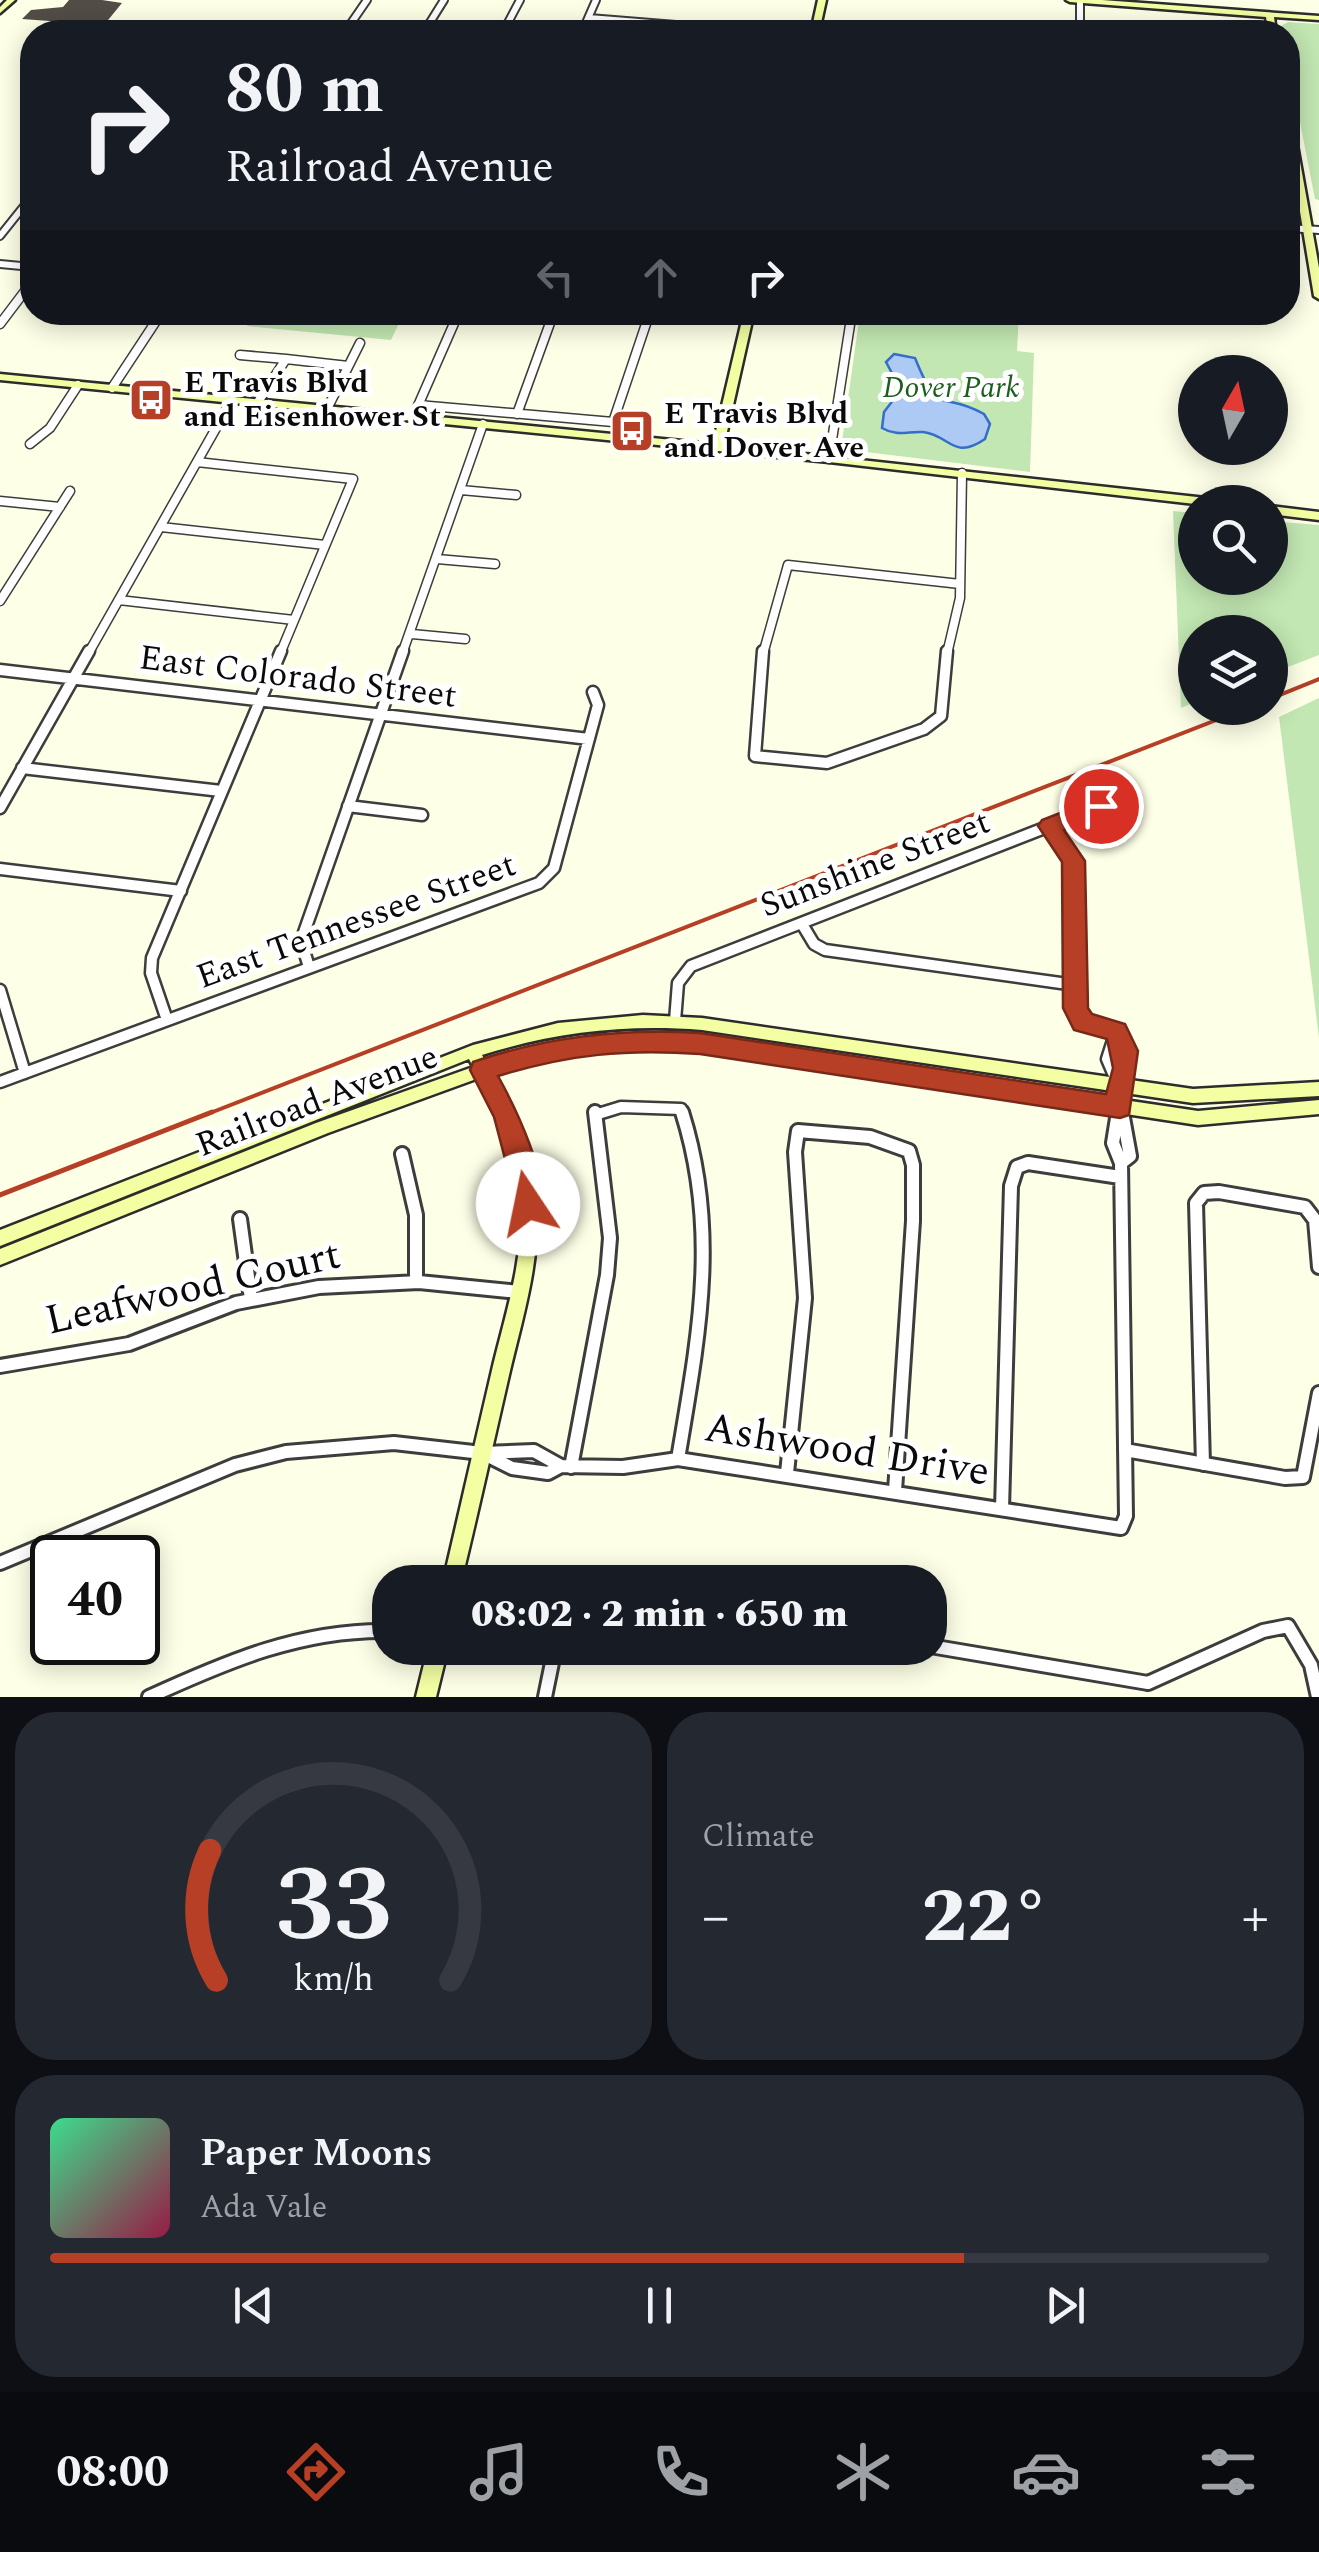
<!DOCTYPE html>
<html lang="en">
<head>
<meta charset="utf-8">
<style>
	body { margin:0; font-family:Spectral,serif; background:#242831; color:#f1f3f6; height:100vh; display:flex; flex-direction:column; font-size:38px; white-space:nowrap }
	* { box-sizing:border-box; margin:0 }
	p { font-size:32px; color:#9ea1a6 }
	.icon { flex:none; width:55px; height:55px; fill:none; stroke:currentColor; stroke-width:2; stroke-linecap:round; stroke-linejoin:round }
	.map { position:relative; height:1697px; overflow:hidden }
	.sheet { display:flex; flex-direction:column; gap:15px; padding:15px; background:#0d0f14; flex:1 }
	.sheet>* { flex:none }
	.banner { position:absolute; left:20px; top:20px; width:1280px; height:305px; border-radius:40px; box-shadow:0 5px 25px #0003; background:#171b24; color:#f1f3f6; overflow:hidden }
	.needle { width:65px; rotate:9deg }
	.buttons { position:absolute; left:1178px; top:355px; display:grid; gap:20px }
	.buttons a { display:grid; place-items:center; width:110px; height:110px; border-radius:50%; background:#171b24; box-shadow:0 5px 25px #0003; font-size:50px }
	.speed { position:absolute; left:30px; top:1535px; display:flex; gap:20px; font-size:50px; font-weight:700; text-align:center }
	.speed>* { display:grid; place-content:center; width:130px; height:130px; border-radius:50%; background:#171b24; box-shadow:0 5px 25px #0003; line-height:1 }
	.speed .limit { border:5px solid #111; border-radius:15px; background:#fff; color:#111 }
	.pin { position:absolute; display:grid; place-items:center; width:85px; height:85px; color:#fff; margin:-42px; border:5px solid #fff; border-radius:50%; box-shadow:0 2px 10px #0007 }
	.me { position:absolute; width:110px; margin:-55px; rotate:349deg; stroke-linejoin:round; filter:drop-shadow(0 0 8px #0008) }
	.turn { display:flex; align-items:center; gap:35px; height:210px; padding:0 40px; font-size:45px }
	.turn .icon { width:130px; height:130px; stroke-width:2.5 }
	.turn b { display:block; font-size:70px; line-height:85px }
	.lanes { display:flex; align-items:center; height:95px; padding:0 40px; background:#0003; justify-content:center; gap:50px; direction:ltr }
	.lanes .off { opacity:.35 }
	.big { font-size:75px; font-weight:800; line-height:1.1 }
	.sheet .tile { flex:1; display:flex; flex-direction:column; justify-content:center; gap:15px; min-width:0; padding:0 35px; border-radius:40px; background:#242831 }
	.sheet .dial { align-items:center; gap:0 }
	.dial svg { height:260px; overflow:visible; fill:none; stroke:#363941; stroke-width:7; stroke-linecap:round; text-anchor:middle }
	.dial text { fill:#f1f3f6; stroke:none }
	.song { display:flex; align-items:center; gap:30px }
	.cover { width:120px; height:120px; border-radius:15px; background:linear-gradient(135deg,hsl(150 70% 55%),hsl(340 70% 35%)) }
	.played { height:10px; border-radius:5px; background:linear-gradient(90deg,#b63f25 75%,#363941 75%) }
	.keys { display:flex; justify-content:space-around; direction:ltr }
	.heat { display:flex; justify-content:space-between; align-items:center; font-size:55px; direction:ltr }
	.sheet .tiles { flex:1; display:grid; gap:15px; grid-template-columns:1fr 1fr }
	.tile:last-child { grid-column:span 2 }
	.trip { position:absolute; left:372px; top:1565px; width:575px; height:100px; border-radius:40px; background:#171b24; box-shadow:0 5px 25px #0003; font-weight:800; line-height:100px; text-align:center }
	.tab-bar { display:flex; height:160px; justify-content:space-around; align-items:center; background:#090b0e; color:#9ea1a6 }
	.tab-bar .icon { width:70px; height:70px }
	.tab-bar .on { color:#b63f25 }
	.tab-bar b { font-size:45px; color:#f1f3f6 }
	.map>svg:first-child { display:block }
	.green { fill:#c2e7b2 }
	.water { fill:#adcaf5; stroke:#356dcb; stroke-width:2.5 }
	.building { fill:#524d46 }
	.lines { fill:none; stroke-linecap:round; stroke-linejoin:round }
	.street-far3-casing { stroke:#3d3d3d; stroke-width:10 }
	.street-far2-casing { stroke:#3d3d3d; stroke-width:11 }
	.street-far1-casing { stroke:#3d3d3d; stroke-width:15 }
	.street-casing { stroke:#3d3d3d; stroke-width:18 }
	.secondary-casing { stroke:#2c2c2c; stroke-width:5 }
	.street-far3 { stroke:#fff; stroke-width:6 }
	.street-far2 { stroke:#fff; stroke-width:8 }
	.street-far1 { stroke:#fff; stroke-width:10 }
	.street { stroke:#fff; stroke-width:12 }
	.secondary { fill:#f4fea2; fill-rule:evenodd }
	.rail-far1 { stroke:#b63f25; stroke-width:4 }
	.rail { stroke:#b63f25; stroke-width:5 }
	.route { fill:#b63f25; stroke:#762918; stroke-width:2.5 }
	.labels { text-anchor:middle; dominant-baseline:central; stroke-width:10; stroke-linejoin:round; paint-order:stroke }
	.far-poi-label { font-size:30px; font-weight:bold; fill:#0a0a0a; stroke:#fff; text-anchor:start }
	.far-park-label { font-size:30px; font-style:italic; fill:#1c5f1d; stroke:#fff }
	.street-label { font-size:35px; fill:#0a0a0a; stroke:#fff }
	.near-street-label { font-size:42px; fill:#0a0a0a; stroke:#fff }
</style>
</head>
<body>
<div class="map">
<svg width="1319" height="1697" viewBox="0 0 1319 1697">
	<rect width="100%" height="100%" fill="#feffe7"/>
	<path class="green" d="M1288,22L1319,24V200L1315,199L1288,61V32H1282L1281,26Z
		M255,313V312L404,313L391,340L247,326Z
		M860,313H1019L1017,351L1034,353L1030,472L841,449Z
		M1173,511L1195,513V578H1270V521L1319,525V655L1270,674V632H1195V702L1181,708Z
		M1319,698V1038L1279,717Z"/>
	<path class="water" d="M894,354L915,358C940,420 940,389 984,414L990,424L985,439C953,461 950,435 923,432C908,431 897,437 882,428L884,412L901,390L886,362Z"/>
	<path class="building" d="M69,0H102L122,3L104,25L22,19L31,10L63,7Z"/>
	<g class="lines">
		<defs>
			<path id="street-far3" d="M1080,1V32
				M589,18L763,32
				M151,32L157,25L254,32
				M345,32L367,0
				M424,32L444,0
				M503,32L520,0
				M582,32L596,0
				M1288,228L1319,230
				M0,236L32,196
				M0,264L32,267
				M26,289L32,282"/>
			<path id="street-far2" d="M0,324L28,287
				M240,355L286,359
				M112,388L162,312
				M258,402L286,359L348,366
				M418,405L613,422L650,312
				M327,409L360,343
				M517,414L554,312
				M413,417L459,312
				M30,444L50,428L78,385
				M829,459L852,312
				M197,462L353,479L280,654
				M461,490L516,495
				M0,501L60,507
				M161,527L325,545
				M437,559L495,564
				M119,600L294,620
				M0,601L70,491
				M412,634L465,639
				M88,654L232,400
				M402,654L483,424
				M763,654L788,565L960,584
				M947,654L960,598L962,473"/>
			<path id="street-far1" d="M763,651L755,756L827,763L924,729L941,716L947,651
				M0,670L589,739
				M22,768L221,791
				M348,806L422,815
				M0,808L89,651
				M1050,826L1073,861L1079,1018L1089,1026L1116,1031
				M0,869L181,891
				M802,924L814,944L825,950L1075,985
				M309,967L301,941L403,651
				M0,990L25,1073
				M167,1020L151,973L152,958L281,651
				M675,1021L678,983L691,966L1101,806L1115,808L1131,823
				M1116,1031L1123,1052L1122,1115
				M1116,1031L1107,1059L1119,1087
				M0,1082L539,883L554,868L598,705L593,692
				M595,1115L621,1107L681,1109L683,1115
				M1117,1115L1120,1107"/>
			<path id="street" d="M402,1154L416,1215V1278
				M1121,1163L1130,1156L1122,1112
				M240,1219L251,1299
				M0,1366L129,1344L236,1303L319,1287L419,1282L519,1292
				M1125,1450L1285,1478L1303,1477L1319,1393
				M483,1453L534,1451L561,1466
				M678,1459C698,1339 720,1232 682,1112
				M1203,1464L1196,1203L1204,1193L1219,1192L1305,1207L1315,1220L1319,1267
				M571,1467L607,1275L610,1238L595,1112
				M787,1473L805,1298L795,1152L798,1131L870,1137L909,1151L913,1165V1221L895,1491
				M1002,1509L1011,1186L1017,1167L1028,1163L1120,1177
				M0,1563L235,1465L286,1452L394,1443L482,1453L512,1468L548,1473L561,1466L623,1467L678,1459L1121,1528L1126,1516L1121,1163L1113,1143L1118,1112
				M930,1646L1148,1683
				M1148,1683L1263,1631L1288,1626L1311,1665L1318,1697
				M149,1697C228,1661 302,1629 390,1631
				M545,1697L555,1648"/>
			<path id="secondary" d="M7,0H15L0,13V7Z
				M818,0H826L819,32H811Z
				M1066,0H1102L1319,16V20L1274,17L1276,32H1268L1266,17L1070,2Z
				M1288,114L1292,117L1319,268V299L1314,296L1288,139Z
				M744,312H754L724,445L1206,498L1212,502H1195V504L829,462L0,380V374L713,444Z
				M1270,506L1319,512V520L1270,514Z
				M643,1015L702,1018L1193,1089L1319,1082V1096L1193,1103L702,1030C626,1024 555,1032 482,1055L486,1062L559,1042L600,1036L701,1037L1198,1111L1319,1100V1114L1198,1125L701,1049L600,1048L559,1054L492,1074C512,1114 533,1157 536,1202C541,1261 522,1319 509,1375C493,1444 478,1513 461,1582H443C460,1510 476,1438 493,1366C506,1312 525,1256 520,1200C516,1157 498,1116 479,1078L328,1133L0,1265V1249L316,1123L473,1067L469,1059L0,1246V1230L473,1045L558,1023Z
				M428,1648H448L436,1697H416Z"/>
		</defs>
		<use href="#street-far3" class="street-far3-casing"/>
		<use href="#street-far2" class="street-far2-casing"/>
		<use href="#street-far1" class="street-far1-casing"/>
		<use href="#street" class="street-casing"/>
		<use href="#secondary" class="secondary-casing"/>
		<use href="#street-far3" class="street-far3"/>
		<use href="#street-far2" class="street-far2"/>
		<use href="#street-far1" class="street-far1"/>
		<use href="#street" class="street"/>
		<use href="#secondary" class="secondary"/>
		<path class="rail-far1" d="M1270,699L1319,679
			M205,1115L1247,708"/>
		<path class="rail" d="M0,1195L212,1112"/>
	</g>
	<path class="route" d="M1101,797L1112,806L1109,812L1064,830L1085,861L1088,1008L1092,1014L1125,1024L1138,1051L1129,1115L1120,1118L700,1054C625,1049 571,1054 498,1076C514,1105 552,1181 538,1212L528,1216L519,1212L494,1117L470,1070L473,1062C548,1036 621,1028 700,1033L1106,1094L1113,1068L1107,1039L1074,1030L1063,1008L1062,862L1038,826L1042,820Z"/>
	<defs>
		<symbol id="bus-square" viewBox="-11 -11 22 22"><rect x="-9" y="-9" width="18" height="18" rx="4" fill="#b63f25" stroke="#fff"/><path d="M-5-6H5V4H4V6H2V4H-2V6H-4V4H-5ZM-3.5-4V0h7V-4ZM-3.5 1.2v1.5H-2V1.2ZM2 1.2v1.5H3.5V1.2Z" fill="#fff"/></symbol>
	</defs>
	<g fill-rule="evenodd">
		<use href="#bus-square" x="126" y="375" width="50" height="50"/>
		<use href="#bus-square" x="607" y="406" width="50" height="50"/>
	</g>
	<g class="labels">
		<g class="far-poi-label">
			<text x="184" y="383">E Travis Blvd<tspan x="184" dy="34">and Eisenhower St</tspan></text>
			<text x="664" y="414">E Travis Blvd<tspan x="664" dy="34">and Dover Ave</tspan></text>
		</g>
		<g class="far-park-label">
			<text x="951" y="388">Dover Park</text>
		</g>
		<g class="street-label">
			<text transform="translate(298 677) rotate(7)">East Colorado Street</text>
			<text transform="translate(875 864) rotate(-21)">Sunshine Street</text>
			<text transform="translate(356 921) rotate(-20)">East Tennessee Street</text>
			<text transform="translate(317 1101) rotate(-21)">Railroad Avenue</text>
		</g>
		<g class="near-street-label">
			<text transform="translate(193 1288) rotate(-13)">Leafwood Court</text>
			<text transform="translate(847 1450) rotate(9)">Ashwood Drive</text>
		</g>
	</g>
</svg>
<div class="buttons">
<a><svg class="needle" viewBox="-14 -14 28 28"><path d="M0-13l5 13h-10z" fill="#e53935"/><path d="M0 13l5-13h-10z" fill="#9ea1a6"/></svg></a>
<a><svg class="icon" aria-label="search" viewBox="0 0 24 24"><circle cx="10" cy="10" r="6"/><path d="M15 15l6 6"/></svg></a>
<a><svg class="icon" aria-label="layers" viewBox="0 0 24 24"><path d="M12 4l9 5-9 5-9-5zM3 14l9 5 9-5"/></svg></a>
</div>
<div class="speed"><div class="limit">40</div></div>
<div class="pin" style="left:1101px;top:806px;background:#d93025"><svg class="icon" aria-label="arrive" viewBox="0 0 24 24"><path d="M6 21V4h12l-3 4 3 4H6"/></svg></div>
<svg class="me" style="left:528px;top:1204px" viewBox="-20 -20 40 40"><circle r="19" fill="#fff"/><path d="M0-13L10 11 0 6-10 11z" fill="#b63f25"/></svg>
<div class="trip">08:02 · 2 min · 650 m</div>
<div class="banner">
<div class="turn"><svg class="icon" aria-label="right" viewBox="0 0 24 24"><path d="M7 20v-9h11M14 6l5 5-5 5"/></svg><div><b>80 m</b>Railroad Avenue</div></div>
<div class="lanes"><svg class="icon off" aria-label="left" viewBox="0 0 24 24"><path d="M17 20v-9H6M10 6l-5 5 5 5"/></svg><svg class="icon off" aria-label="ahead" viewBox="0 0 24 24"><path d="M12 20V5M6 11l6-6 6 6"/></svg><svg class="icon" aria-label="right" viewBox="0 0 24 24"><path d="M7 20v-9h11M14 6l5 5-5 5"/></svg></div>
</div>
</div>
<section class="sheet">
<div class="tiles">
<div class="tile dial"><svg viewBox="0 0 100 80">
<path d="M14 69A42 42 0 1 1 86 69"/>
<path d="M14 69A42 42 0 0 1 12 29" stroke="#b63f25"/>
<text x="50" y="56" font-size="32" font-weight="700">33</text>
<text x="50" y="72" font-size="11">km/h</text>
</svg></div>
<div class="tile"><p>Climate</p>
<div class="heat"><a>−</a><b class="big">22°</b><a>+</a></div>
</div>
<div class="tile">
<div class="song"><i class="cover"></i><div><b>Paper Moons</b><p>Ada Vale</p></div></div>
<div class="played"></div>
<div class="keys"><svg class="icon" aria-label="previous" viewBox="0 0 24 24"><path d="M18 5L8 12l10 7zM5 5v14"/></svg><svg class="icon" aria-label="pause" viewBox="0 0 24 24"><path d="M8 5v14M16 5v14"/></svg><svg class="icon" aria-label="next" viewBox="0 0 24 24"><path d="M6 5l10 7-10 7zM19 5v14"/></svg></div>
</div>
</div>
</section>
<nav class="tab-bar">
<b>08:00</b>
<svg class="icon on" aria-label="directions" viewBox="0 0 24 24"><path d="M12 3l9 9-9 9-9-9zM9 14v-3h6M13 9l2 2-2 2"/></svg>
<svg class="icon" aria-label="music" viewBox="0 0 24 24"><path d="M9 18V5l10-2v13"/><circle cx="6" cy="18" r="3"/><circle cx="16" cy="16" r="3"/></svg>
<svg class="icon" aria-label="phone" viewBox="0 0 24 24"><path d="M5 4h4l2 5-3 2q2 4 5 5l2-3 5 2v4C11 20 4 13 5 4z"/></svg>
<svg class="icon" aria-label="climate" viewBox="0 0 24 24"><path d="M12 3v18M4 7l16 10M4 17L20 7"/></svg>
<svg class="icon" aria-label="car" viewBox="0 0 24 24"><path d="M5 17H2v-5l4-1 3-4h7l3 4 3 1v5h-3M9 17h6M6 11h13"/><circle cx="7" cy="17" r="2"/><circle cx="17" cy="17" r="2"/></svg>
<svg class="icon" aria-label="filters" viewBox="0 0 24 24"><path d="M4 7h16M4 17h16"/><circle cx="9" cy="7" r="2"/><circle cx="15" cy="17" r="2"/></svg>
</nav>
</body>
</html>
